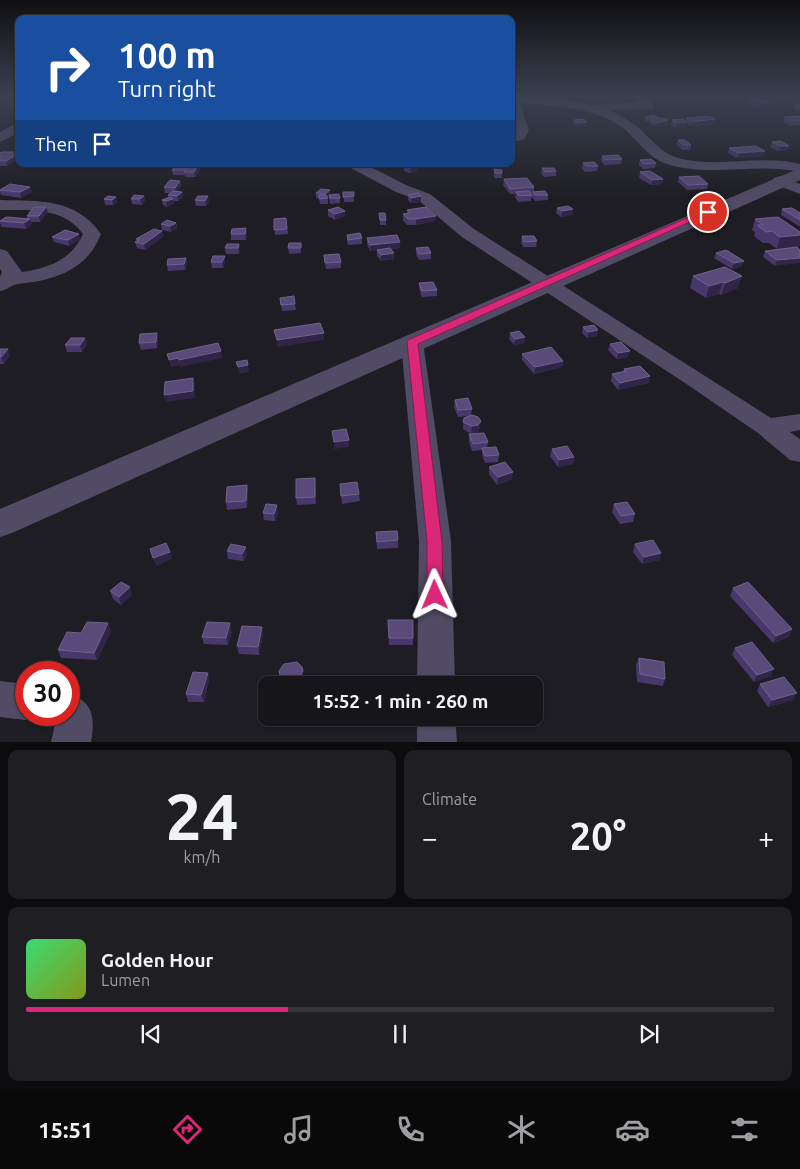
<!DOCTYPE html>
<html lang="en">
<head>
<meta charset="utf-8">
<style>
	body { margin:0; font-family:Ubuntu,sans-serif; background:#1f1f23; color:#f1f3f6; height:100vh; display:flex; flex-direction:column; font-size:19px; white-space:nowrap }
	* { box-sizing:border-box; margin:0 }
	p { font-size:16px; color:#9e9fa2 }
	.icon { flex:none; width:28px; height:28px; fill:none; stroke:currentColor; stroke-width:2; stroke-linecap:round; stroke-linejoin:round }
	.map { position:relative; height:742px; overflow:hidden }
	.sheet { display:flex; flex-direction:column; gap:8px; padding:8px; background:#0c0c0e; flex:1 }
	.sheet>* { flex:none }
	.banner { position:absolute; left:15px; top:15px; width:500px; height:152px; border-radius:10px; box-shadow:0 1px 4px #0004,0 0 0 1px #353539; background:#1a4fa0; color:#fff; overflow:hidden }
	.speed { position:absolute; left:15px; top:661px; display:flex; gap:10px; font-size:25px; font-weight:700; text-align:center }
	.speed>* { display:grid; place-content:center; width:65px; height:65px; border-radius:50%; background:#16161a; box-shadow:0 1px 4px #0004,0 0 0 1px #353539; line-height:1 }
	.speed .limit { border:8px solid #d22; background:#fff; color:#111 }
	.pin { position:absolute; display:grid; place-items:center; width:42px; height:42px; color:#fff; margin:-21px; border:2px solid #fff; border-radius:50%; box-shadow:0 1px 5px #0007 }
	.me { position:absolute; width:55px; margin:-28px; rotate:359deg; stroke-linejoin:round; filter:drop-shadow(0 0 4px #0008) }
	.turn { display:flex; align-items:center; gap:18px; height:105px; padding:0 20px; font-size:22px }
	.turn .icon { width:65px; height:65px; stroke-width:2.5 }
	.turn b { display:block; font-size:35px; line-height:42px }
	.then { display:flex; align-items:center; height:48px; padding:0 20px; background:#0003; gap:10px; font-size:19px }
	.big { font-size:38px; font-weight:700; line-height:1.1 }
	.sheet .card { flex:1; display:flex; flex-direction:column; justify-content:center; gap:8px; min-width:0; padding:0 18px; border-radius:10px; background:#1f1f23 }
	.sheet .dial { align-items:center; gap:0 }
	.dial b { font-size:65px; line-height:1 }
	.song { display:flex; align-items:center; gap:15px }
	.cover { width:60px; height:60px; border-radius:8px; background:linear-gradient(135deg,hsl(140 70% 55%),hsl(70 70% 35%)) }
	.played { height:5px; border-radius:2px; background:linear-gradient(90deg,#db2777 35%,#353539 35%) }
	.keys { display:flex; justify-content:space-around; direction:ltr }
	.heat { display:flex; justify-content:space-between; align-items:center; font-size:28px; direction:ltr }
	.sheet .tiles { flex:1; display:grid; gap:8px; grid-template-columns:1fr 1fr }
	.card:last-child { grid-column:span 2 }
	.trip { position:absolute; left:258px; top:676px; width:285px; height:50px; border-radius:10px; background:#16161a; box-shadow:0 1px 4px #0004,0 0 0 1px #353539; font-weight:700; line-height:50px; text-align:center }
	.tabs { display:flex; height:80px; justify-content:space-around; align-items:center; background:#09090a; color:#9e9fa2 }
	.tabs .icon { width:35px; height:35px }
	.tabs .on { color:#db2777 }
	.tabs b { font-size:22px; color:#f1f3f6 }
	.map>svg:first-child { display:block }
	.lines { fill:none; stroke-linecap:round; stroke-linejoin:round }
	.minor { fill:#514b65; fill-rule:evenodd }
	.tertiary { fill:#514b65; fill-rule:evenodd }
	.wall { fill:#47386c }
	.shaded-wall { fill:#2f2549 }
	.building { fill:#584b7a; stroke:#6e638c }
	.route { fill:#db2777; stroke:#8e194d }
</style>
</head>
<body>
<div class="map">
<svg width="800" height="742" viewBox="0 0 800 742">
	<rect width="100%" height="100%" fill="#1e1d23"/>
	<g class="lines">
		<path class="minor" d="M511,96L557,99L592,105L639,102L634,96H646L654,106L652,109L609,110C620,115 630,121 639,128C651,139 661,153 678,158C718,169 760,154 800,164V172C756,162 711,178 667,164C648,158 638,140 623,128C592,106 556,106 520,103L529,131L524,139L511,143V134L515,131L511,116Z
			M19,122V132L0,142V132Z
			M347,164H365L408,186L430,194L474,229L771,418L800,414V430L790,432L800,439V462L790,460L758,433L688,385L462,237L418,200L396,192L349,167Z
			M779,176L800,184V194L774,184L771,181L774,178Z
			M0,200C39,201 76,198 101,234C89,265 65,276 34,282C28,283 20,283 14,285C9,287 6,290 0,291V277L2,272L0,269V249L7,251L22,272C49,268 71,260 83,234C64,207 30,210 0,210Z
			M412,335L420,337L423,342L451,541L455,685H417L419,541L401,342L404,337Z
			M0,681L26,684V715H39L26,720L0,717Z
			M69,694C94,702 95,718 91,742H51L55,724L51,715H69Z
			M417,718H455L457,742H417Z"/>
		<path class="tertiary" d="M800,168V180L12,533L0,537V509Z"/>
	</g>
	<path class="wall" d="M684,96H717V98L708,99V101L691,102L684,98Z
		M748,99L768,107L758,108L747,103Z
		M794,104H800V111H798L793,109Z
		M800,116V125L791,126L783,122L784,117Z
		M646,117L659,118V119L668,120L667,125L655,127L650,125V123L645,121Z
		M686,118L715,119L714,124L691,126L687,124L686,127L675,128L671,125L672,120L685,121Z
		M574,120L587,122V126L577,127L573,124Z
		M678,140L691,145L690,150H682L676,144Z
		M772,142L789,146L788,150L778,151L770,147Z
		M729,148L764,156L737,158L728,153Z
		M19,152V158L7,166H0V153Z
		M602,156L622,159L621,164L604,165L601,161Z
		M640,160L656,163L655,168L643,169L639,165Z
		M583,163L598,166L597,171L585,172L582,168Z
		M199,164L200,169L195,177H185V175H173L172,170Z
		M404,166H417V171L410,173L404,171Z
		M542,168L556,171V176L544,177L541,173Z
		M494,169L502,173V178H494Z
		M640,172L662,184L651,185L639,178Z
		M679,177L708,184L707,189L687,190L678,182Z
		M504,179L534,187V192L548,195V200L535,201L532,197V193H530L532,195L531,201L518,202L515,197L516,194H510L503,185Z
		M180,181L181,186L177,191L182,192L183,197L178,201H174V204L167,207L163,205L162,200L169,198L168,195L170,193H165L164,187Z
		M30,187L32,192L21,198L1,195L0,192V189Z
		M343,192H354V202H344Z
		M316,193L330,195L340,198V203L330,204L329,196L328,198V204H320L319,198H316Z
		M408,195L421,196V202L411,203L408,200Z
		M144,196L145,201L142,205L132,204L131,199Z
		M198,196L209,202L206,206H196L195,200Z
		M116,197L117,202L113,205H105L104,199Z
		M557,208L573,209L572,215L561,217L556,213Z
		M782,209L800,213V226H799L781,215Z
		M328,210L345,216L335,220L328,216Z
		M407,210L435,221L416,225H407L403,220V214L407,213Z
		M48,212L40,222H31L32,224L26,229L2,227L0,223V221L27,218V216Z
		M379,213L386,220V225H380Z
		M286,218L288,234L275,235L274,219Z
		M755,219L800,246L777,249L769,243H763L754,236L755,232L752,230Z
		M176,223L177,228L171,232L162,230L161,224Z
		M231,234H247L246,240H231Z
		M347,235L362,238V244L348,245L347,240Z
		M164,236L145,250L137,248L135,242L137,241L136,239Z
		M522,236L537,241L536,247H523L521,242Z
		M52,237L81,239L69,246L54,242Z
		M367,238L400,248L391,249L394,253V259L381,261L377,256V250L370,251L367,244Z
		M301,243V253L289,254L288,248Z
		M239,244L240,250L239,254H226L225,248Z
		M416,248L431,253V259L419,260L416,254Z
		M800,250L775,266L763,257L765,251Z
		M716,253L744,261L742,266L732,269L714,258Z
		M324,255L341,262V268L326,269Z
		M186,258L187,264L185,270L168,271L167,265Z
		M211,262H225L223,268H212Z
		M725,267L738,288L721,295L719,294L706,298L690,288L693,276Z
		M419,283L437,290V296L422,297L419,289Z
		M280,298L295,304L296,310L282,311Z
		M583,327L597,336L587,338L582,333Z
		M510,333L525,337L524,343L514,345L509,339Z
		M158,339L157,348L141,350L139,343Z
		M87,344L82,352H67L65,345Z
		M610,344L628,357L617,359L608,350Z
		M0,349L10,355L4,364H0Z
		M522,354L563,361L562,367L534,374L522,360Z
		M624,369L650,376L649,383L618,390L611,381L612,374L623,372Z
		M455,400L472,409L471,415L480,428L478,432L471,434L463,429L464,418L469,416L458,417L454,407Z
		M469,434L488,442L487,448L499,455L498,462L485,463L482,455V450L472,451L469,442Z
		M552,449L574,457L573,464L558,467L550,456Z
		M489,467L512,479L497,485L489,474Z
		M315,478L316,504L297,505L296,498Z
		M340,484L359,494L360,501L342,504Z
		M247,485L248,493L247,508L227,510L226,502Z
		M614,504L635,514L633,522L620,524L612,512Z
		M278,512L275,521L264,520L263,513Z
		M376,532L398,540V548L377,549Z
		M635,544L661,553L659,560L642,564L633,552Z
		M227,551L247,554L244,561L228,559Z
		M733,588L792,629L789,637L773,643L730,596Z
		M110,591L132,595L121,605L113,599Z
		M388,620L413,638V645H389Z
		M111,631L97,660L61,658L58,650L81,633Z
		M232,631L228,645L204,644L202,637Z
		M263,634L259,655L239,654L237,646Z
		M735,648L771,676L754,682L732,655Z
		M639,658L665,679L663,686L637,682L636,665Z
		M279,671L304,679L300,685H282Z
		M209,680L204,702H188L186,694Z
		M760,684L793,700L768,707L757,691Z"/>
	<path class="shaded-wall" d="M711,96H717V98L710,99Z
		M0,101H1L2,105L0,107Z
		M770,102L768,107L758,108L760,103Z
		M715,119L714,124L691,126L692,122Z
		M668,120L667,125L655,127L656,123Z
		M587,122V126L577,127L578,123Z
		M687,122L686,127L675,128L676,123Z
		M780,146H789L788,150L778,151Z
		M765,151L764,156L737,158L738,153Z
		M19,153V158L7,166L6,161Z
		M199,164L200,169L195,177L194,172Z
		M417,166V171L410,173V168Z
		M663,179L662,184L651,185L652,180Z
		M180,181L181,186L176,193L175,188Z
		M30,187L32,192L21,198L20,192Z
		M330,190V196L327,198L325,194Z
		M182,192L183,197L178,201L177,196Z
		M144,196L145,201L142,205L140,199Z
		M208,196L209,202L206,206L205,201Z
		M421,196V202L411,203V198Z
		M116,197L117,202L113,205L112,200Z
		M173,199L174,204L167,207L166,201Z
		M46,207L48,212L40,222L39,216Z
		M573,209L572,215L561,217L562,211Z
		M345,211V216L335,220V214Z
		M436,216L435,221L416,225V219Z
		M30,219L32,224L26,229L24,223Z
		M176,223L177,228L171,232L170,226Z
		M246,228L247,234L246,240L245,234Z
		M162,231L164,236L145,250L144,244Z
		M79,234L81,239L69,246L68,240Z
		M800,235V246L777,249L780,237Z
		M400,242V248L370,251V245Z
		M239,244L240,250L239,254L238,248Z
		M394,253V259L381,261V255Z
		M225,256V262L223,268L222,262Z
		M186,258L187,264L185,270L184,264Z
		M800,258V263L775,266L777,260Z
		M744,261L742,266L732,269L734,263Z
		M742,276L738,288L721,295L725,283Z
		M723,282L719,294L706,298L709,286Z
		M598,330L597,336L587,338L588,332Z
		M157,333L158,339L157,348L156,342Z
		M324,333V340L278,347L277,340Z
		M525,337L524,343L514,345L515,339Z
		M85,338L87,344L82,352L80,345Z
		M8,349L10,355L4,364L1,357Z
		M221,351L222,358L180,367V365L171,367L169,360Z
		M630,351L628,357L617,359L618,353Z
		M563,361L562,367L534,374L535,367Z
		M248,365L249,372L239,374L238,367Z
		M650,376L649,383L618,390L620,383Z
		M193,378L194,385L195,398L166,402L164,395Z
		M481,421L480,428L478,432L471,434L472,426Z
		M349,440V447L334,449V442Z
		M574,457L573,464L558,467L559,460Z
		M513,472L512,479L497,485L498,477Z
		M247,485L248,493L247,508L246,501Z
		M277,505L278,512L275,521L274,514Z
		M246,547L247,554L244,561L242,554Z
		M170,552L172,559L156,566L153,558Z
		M661,553L659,560L642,564L644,557Z
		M130,587L132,595L121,605L119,597Z
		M108,623L111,631L97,660L94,653Z
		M230,623L232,631L228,645L226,638Z
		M262,627L263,634L259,655L258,647Z
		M792,629L789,637L773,643L776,636Z
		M774,669L771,676L754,682L757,675Z
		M303,671L304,679L300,685H289L288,683Z
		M208,673L209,680L204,702L201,695Z
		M797,693L793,700L768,707L772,700Z"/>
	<path class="building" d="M688,96H706L709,97L692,98Z
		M758,98L770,102L760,103L748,99Z
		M794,104H800V107H799Z
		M653,115L659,118L652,119L646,117Z
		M708,116L715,119L692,122L686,118Z
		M800,116V121H792L784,117Z
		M662,118L668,120L656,123L651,121Z
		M583,119L587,122L578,123L574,120Z
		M682,119L687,122L676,123L672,120Z
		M678,140H685L691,145H683Z
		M781,141L789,146H780L772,142Z
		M756,146L765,151L738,153L729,148Z
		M3,152H19V153L6,161H0V153Z
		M618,155L622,159L605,160L602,156Z
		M651,159L656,163L644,164L640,160Z
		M594,162L598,166H586L583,163Z
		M177,164H188L184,170H172Z
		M190,164H199L194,172H184Z
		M409,164L417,166L410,168L404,166Z
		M542,168H554L556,171L545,172Z
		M494,169L502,170V173H495Z
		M650,171L663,179L652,180L640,172Z
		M699,176L708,184L688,185L679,177Z
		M527,178L534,187L510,189L504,179Z
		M170,180L180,181L175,188L164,187Z
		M10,184L30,187L20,192L0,190Z
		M321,189L330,190L325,194L316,193Z
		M173,191L182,192L177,196L168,195Z
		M529,191L532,195L519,196L516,192Z
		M545,191L548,195H535L533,192Z
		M343,192H354V196L343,197Z
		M418,193L421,196L411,198L408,195Z
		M339,194L340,198H330L329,195Z
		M134,195L144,196L140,199H131Z
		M319,195H326L328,198L319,199Z
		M108,196L116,197L112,200L104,199Z
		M198,196H208L205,201L195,200Z
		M170,197L173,199L166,201L162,200Z
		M568,206L573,209L562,211L557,208Z
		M34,207H46L39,216H27Z
		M338,207L345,211L335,214L328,210Z
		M426,207L436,216L416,219H408L403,214L410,213L407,210Z
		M792,208L800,213V220L782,209Z
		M379,213H385L386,220H380Z
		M6,217L30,219L24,223L0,221Z
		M778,217L800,232V235L780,237L772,231L766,232L757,225H763L755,219Z
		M286,218L287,229L274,230V219Z
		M167,220L176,223L170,226L161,224Z
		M246,228L245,234H231L232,229Z
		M154,229L162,231L144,244L135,242L140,239H136Z
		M65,230L79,234L68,240L52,237Z
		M360,233L362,238L348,240L347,235Z
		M397,235L400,242L370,245L367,238Z
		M522,236H534L537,241L524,242Z
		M289,243H301V248H288Z
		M227,244H239L238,248H225Z
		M428,247L431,253L419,254L416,248Z
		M797,247L800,250V258L777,260L765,251Z
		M390,248L394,253L381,255L377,250Z
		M726,250L744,261L734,263L716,253Z
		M339,254L341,262L325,263L324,255Z
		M213,256H225L222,262H211Z
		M186,258L184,264L167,265L168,259Z
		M725,267L742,276L725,283L723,282L709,286L693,276Z
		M433,282L437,290L422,291L419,283Z
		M294,296L295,304L281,305L280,298Z
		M320,323L324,333L277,340L274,330Z
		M594,325L598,330L588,332L583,327Z
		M519,331L525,337L515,339L510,333Z
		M157,333L156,342L139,343L140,334Z
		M71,338H85L80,345H65Z
		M621,342L630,351L618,353L610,344Z
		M218,343L221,351L179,360L178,358L169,360L167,354Z
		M551,347L563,361L535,367L522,354Z
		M0,349H8L1,357H0Z
		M247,360L248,365L238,367L236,362Z
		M640,366L650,376L620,383L612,374L626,371L624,369Z
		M193,378V391L164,395L165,382Z
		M468,398L472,409L458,410L455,400Z
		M472,415L478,417L481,421L478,425L472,426L463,422L464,418Z
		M346,429L349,440L334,442L332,431Z
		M484,433L488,442L473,444L469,434Z
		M567,446L574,457L559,460L552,449Z
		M496,447L499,455L485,456L482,448Z
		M505,462L513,472L498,477L489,467Z
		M315,478V497L296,498V479Z
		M357,482L359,494L341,496L340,484Z
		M247,485L246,501L226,502L227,487Z
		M627,502L635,514L621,516L614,504Z
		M266,504L277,505L274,514L263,513Z
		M397,531L398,540L377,542L376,532Z
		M653,540L661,553L644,557L635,544Z
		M166,543L170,552L153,558L150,549Z
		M231,544L246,547L242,554L227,551Z
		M121,582L130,587L119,597L110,591Z
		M748,582L792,629L776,636L733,588Z
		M388,620H413V638H389Z
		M87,622L108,623L94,653L58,650L67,632L81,633Z
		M207,622L230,623L226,638L202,637Z
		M242,626L262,627L258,647L237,646Z
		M752,642L774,669L757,675L735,648Z
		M639,658L664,662L665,679L640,674Z
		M297,662L302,667L303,671L298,680L288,683L281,679L279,671L284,664Z
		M193,672L208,673L201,695L186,694Z
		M784,677L797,693L772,700L760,684Z"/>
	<linearGradient id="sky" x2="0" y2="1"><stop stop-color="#101013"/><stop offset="0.48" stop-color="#3b4050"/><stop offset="1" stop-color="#3b4050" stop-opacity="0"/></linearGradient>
	<rect width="800" height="199" fill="url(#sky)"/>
	<path class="route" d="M705,210L712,212L418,344L442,542L443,595L441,600L435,602L430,600L427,595V542L407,342L408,340Z"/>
</svg>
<div class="speed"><div class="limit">30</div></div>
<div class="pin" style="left:708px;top:212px;background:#d93025"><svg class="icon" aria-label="arrive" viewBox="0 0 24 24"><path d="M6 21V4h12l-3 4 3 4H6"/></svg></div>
<svg class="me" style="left:435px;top:595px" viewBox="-20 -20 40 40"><path d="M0-17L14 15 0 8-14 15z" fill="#db2777" stroke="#fff" stroke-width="4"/></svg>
<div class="trip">15:52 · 1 min · 260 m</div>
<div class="banner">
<div class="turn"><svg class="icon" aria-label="right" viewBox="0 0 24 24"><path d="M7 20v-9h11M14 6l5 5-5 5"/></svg><div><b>100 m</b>Turn right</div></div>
<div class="then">Then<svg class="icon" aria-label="arrive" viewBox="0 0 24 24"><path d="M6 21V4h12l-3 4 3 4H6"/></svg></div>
</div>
</div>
<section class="sheet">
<div class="tiles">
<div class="card dial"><b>24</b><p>km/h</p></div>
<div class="card"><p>Climate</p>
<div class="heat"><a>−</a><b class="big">20°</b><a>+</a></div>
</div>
<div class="card">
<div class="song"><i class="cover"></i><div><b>Golden Hour</b><p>Lumen</p></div></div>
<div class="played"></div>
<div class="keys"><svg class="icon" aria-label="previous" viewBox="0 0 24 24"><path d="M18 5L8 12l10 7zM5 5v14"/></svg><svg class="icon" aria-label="pause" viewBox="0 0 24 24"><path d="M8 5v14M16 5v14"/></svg><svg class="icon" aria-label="next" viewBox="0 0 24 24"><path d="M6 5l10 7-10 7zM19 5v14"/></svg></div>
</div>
</div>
</section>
<nav class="tabs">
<b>15:51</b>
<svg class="icon on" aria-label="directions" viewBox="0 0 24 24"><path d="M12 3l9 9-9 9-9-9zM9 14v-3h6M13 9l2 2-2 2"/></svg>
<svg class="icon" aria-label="music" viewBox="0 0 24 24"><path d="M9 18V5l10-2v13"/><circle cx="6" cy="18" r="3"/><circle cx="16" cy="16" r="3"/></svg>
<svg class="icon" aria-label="phone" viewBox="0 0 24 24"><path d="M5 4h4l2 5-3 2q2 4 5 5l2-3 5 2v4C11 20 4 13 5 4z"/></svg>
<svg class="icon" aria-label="climate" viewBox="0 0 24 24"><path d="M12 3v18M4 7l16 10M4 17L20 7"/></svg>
<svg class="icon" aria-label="car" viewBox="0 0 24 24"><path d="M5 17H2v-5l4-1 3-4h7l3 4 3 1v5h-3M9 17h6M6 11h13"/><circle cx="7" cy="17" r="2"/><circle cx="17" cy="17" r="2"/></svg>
<svg class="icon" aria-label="filters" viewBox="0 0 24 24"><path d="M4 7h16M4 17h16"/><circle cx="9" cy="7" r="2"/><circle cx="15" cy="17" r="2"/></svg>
</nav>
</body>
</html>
